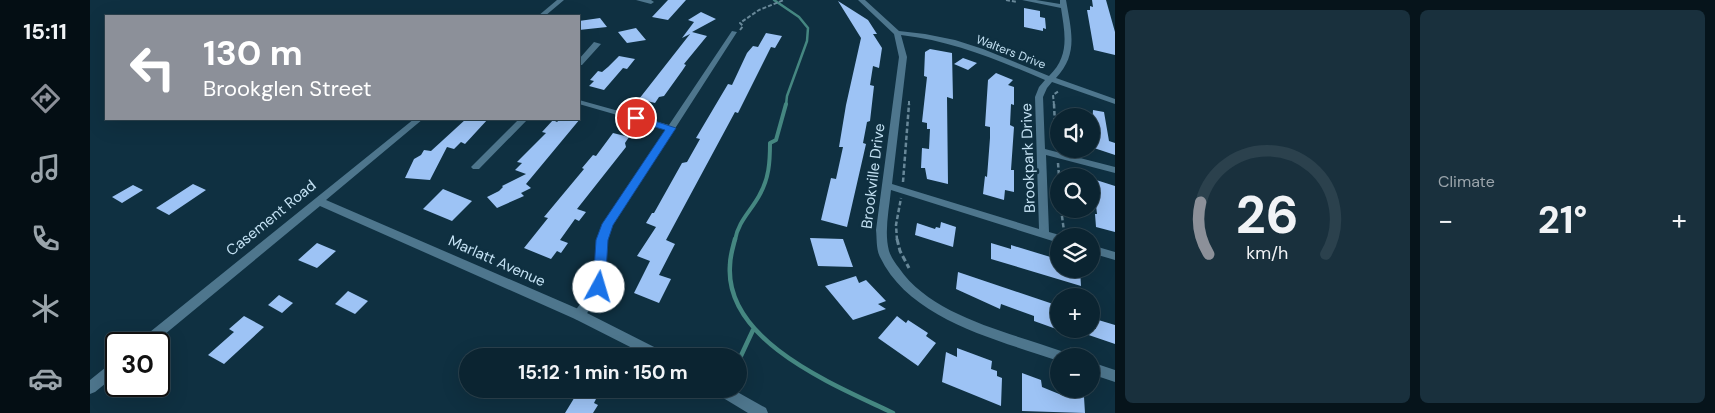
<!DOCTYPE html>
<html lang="en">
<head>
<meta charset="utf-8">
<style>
	body { margin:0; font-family:"DM Sans",sans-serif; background:#19303d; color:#f1f3f6; height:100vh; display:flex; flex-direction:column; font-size:19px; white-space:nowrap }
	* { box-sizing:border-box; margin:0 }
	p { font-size:16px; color:#9aa4ab }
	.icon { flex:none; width:28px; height:28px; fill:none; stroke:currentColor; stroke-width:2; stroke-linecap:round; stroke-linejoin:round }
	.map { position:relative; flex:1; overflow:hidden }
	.drawer { display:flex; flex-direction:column; gap:10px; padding:10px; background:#06141b; width:600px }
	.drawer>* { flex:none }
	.guide { position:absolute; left:15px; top:15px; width:475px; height:105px; border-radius:0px; box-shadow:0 5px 20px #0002,0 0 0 1px #2b414d; background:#8c9099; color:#fff; overflow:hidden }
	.tools { position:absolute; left:960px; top:108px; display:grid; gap:10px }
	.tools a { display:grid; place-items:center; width:50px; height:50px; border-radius:50%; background:#0b2431; box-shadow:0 5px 20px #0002,0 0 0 1px #2b414d; font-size:25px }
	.speed { position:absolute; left:15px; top:332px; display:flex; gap:10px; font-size:25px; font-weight:700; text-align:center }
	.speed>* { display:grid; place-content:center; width:65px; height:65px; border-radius:50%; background:#0b2431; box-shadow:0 5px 20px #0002,0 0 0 1px #2b414d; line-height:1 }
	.speed .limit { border:2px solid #111; border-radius:8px; background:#fff; color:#111 }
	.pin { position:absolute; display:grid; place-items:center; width:42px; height:42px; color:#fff; margin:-21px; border:2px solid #fff; border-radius:50%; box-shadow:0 1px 5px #0007 }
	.me { position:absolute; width:55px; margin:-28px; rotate:6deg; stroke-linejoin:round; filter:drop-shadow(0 0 4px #0008) }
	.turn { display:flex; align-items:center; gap:18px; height:105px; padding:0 15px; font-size:22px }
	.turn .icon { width:65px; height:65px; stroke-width:2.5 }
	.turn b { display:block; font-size:35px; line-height:42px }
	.big { font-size:38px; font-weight:700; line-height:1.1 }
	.drawer .card { flex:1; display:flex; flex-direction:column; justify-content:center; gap:8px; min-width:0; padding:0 18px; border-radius:8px; background:#19303d }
	.drawer .dial { align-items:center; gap:0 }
	.dial svg { height:130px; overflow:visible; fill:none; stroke:#2b414d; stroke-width:7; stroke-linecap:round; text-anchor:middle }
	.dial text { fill:#f1f3f6; stroke:none }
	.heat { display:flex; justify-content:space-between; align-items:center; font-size:28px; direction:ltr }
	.drawer .tiles { flex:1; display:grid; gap:10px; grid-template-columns:repeat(2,1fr) }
	.trip { position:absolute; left:369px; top:348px; width:288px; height:50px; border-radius:25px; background:#0b2431; box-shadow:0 5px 20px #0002,0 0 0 1px #2b414d; font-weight:700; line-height:50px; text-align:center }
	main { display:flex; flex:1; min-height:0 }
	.tab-bar { display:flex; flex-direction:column; width:90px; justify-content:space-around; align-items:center; background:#040e14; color:#9aa4ab }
	.tab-bar .icon { width:35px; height:35px }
	.tab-bar .active { color:#8c9099 }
	.tab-bar b { font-size:22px; color:#f1f3f6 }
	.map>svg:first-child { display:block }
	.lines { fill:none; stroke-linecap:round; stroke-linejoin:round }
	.stream-far2 { stroke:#458781; stroke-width:2.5 }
	.stream-far1 { stroke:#458781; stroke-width:4 }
	.stream { stroke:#458781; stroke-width:4.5 }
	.building { fill:#9dc3f5 }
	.path-far2 { stroke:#688899; stroke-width:2; stroke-dasharray:4 2; stroke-linecap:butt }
	.path-far1 { stroke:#688899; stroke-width:2.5; stroke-dasharray:4.5 2.5; stroke-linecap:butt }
	.path { stroke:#688899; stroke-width:3; stroke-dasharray:6 3; stroke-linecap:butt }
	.minor { fill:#4e768d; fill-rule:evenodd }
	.tertiary { fill:#4e768d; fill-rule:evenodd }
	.route { fill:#1a73e8; stroke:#114b97 }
	.labels { text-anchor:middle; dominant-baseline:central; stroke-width:5; stroke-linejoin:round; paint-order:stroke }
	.far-street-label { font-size:12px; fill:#c3e1f3; stroke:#0f3041 }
	.street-label { font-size:15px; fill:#c3e1f3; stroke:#0f3041 }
</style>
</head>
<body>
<main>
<nav class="tab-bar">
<b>15:11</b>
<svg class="icon active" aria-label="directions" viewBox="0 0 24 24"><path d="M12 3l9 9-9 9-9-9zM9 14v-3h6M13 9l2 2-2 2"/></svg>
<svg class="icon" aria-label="music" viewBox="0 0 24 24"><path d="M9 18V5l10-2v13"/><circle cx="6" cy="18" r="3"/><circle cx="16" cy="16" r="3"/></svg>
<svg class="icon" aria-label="phone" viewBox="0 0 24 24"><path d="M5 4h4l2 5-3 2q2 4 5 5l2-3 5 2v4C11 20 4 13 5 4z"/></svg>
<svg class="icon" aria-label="climate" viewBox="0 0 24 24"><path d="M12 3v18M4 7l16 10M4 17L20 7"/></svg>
<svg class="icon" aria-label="car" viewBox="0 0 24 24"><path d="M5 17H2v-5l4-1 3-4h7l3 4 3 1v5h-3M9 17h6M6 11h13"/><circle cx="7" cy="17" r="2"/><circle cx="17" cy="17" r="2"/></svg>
</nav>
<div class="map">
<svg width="1025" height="413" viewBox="0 0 1025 413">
	<rect width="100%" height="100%" fill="#0f3041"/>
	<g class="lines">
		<path class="stream-far2" d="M684,0L709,17L718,28L717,41L697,96L696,105"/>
		<path class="stream-far1" d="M645,240C648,222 660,212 669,196C679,179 680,162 680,143L686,140L696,104"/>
		<path class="stream" d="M645,239C643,247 640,256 640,265C634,342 747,386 803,413
			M649,360L663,330"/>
	</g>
	<path class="building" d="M578,0H596L578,20L562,17Z
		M1002,0H1016L1025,32V55L1004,50L997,10H1000V6L1003,7Z
		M748,1L778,20L787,34H783L792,48L789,68L783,66L780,85L784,86L780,121L777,122L773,143L776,144L757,227L731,220L741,178L746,179L753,147H749L756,105L771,38Z
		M934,8L950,11V17L955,18L956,29L953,28V31L934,27Z
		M611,12L626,19L602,32L617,36L594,64L596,65L592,71L574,96L569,97L565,103L549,99L600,34L592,38L604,22L598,20Z
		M510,18L517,27L489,30V21Z
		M546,28L556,40L537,43L528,32Z
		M676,33L692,36L685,48L681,47L648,113L645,112L576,240L585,244L569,275L581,279L569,303L544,293L560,261L547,256L566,227L556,223L562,213H564L592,163L597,162L610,139L606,138L638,84L642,85L657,53L663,46L668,47Z
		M840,49L862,53L863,99L857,97L858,184L837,179L835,168H831L832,148L839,149L840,129H837V123L832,122L837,77L834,76L835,52Z
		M529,56L545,59L537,69L533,68L514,90L499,86L504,81L500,80L508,71L512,72L518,67Z
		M873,58L887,63L878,70L864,64Z
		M906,73L923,80L918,85L924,87V105L921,104L920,125L924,127L921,170H924V192L915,190L914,200L893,194L895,176L897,177L900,138V127L895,126L898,80Z
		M1003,110L1014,112L1019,141L1025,143V155L1001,147Z
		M376,119H398L375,144L371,142L364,149L357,147L340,180L315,178L324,159L331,155L334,150L341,151Z
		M470,119H490L436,184L441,188L431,193L434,196L407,208L397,197L409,191L413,187L412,186L436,174L425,170L432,163L427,162L456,133L452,132L463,120L467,122Z
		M523,133L539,137L535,143L536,147L487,209L496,212L489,221L485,219L470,240L478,243L471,253L467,251L461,259L434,248L458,218L454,217L494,169L492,168L503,155L506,156Z
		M1003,179L1025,186V232L1006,227L1005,214H1007Z
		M103,184L116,190L79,215L66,208Z
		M43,185L53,190L32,203L22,197Z
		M353,189L382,201L362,221L333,209Z
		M851,222L866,227L863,247L825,235L827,223L845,229L846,227L850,228Z
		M720,238L753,239L763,267L728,266Z
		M227,243L246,251L227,268L208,260Z
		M901,243L921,249V245L967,259L969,269L990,270L991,286L901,259Z
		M868,272L969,306V330L944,321V316L911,304L910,309L866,289Z
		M766,276L769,283L776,280L796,301L788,304L796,309L763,320L735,286Z
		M258,291L278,301L265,314L245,304Z
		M189,295L203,303L192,313L178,305Z
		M154,316L174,327L134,364L118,355L144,332L139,329Z
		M807,316L816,323L818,320L838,333L836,336L846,343L828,366L788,338Z
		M1005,319L1025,325V344L984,330L1006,329Z
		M867,348L902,361L901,369L907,371V376L912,378L911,406L852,382L856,352L867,357Z
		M932,373L951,380L952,387L974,396V389L994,397L995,413L932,411Z
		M491,392L506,399L504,403L508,405L503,413H475L486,395L489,396Z"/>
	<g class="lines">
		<path class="path-far2" d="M916,0L927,2
			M650,30L653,26L650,23L669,10L694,0
			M819,105V101
			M964,105L963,95L969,91"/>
		<path class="path-far1" d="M964,104L966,147
			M968,163L969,176
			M813,182L819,104
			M971,209L974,231
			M977,233L987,236
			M807,240L806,225L811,198"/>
		<path class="path" d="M807,239L810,251L819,268
			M980,349L999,356"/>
		<path class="minor" d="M546,0H561L564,2L561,4Z
			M768,0H775L809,31L835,34L865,40L893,49L959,76C980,56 975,34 971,8L932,0H946L970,4V0H976C981,30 989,54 966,78L1025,99V104L962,82L957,88L953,97L955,149L1025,167V173L956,155L959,232L973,236H969V243L801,190C799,210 794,232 799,251C801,257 805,263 809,268C842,317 922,333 974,352L976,356H969V361C908,340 820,320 790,257C786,249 787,239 786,230L809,57L804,34ZM811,35C863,41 908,60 955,80L949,87L945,97L949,229L802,184L817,57Z
			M642,31L647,32L523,225L517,240L515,287L493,319L489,320L485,319L483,315L485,311L503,286L507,240L513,224L576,129L489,104V100L579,125Z
			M504,42L511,44L492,65H489V59Z
			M429,119H438L389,169H383L381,167Z
			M1001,245L1025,252V260L1001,253Z
			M1001,362L1025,370V382L1001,374Z"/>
		<path class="tertiary" d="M467,0H474L455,16H448Z
			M324,119H333L236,200L493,311L574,352L576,356H558L485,319L230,206L63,344H48L50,340Z
			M26,361V375L5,392L0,394V380L21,363Z
			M624,389H642L676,408L678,413H658L625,393Z"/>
	</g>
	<path class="route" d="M546,115L586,128L523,225L518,240L515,287L509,292L503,287L506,240L512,224L575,130L542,120L541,118Z"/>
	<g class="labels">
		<g class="far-street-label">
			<text transform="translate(921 52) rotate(21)">Walters Drive</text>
		</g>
		<g class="street-label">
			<text transform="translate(938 158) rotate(-92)">Brookpark Drive</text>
			<text transform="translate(783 176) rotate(-83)">Brookville Drive</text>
			<text transform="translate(181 218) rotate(-39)">Casement Road</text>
			<text transform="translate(407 261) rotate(24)">Marlatt Avenue</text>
		</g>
	</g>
</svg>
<div class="tools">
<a><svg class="icon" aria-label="sound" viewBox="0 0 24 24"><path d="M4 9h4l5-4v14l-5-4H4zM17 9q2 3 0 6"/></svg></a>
<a><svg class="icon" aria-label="search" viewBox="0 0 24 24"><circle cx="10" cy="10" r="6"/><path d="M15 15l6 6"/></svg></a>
<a><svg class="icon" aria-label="layers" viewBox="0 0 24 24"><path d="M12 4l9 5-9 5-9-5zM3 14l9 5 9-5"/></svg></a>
<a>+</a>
<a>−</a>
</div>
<div class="speed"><div class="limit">30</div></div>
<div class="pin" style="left:546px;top:118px;background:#d93025"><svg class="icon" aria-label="arrive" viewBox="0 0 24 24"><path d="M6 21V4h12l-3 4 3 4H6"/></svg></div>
<svg class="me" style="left:509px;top:287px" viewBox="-20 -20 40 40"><circle r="19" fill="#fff"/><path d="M0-13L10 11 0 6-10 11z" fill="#1a73e8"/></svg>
<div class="trip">15:12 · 1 min · 150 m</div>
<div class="guide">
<div class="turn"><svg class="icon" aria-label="left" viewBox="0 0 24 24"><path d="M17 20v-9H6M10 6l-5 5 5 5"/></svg><div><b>130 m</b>Brookglen Street</div></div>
</div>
</div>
<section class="drawer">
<div class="tiles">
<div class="card dial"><svg viewBox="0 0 100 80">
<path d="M14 69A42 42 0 1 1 86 69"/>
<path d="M14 69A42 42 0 0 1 9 37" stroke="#8c9099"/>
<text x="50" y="56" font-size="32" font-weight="700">26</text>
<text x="50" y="72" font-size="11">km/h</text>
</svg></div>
<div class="card"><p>Climate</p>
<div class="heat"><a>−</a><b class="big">21°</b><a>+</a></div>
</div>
</div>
</section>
</main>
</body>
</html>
